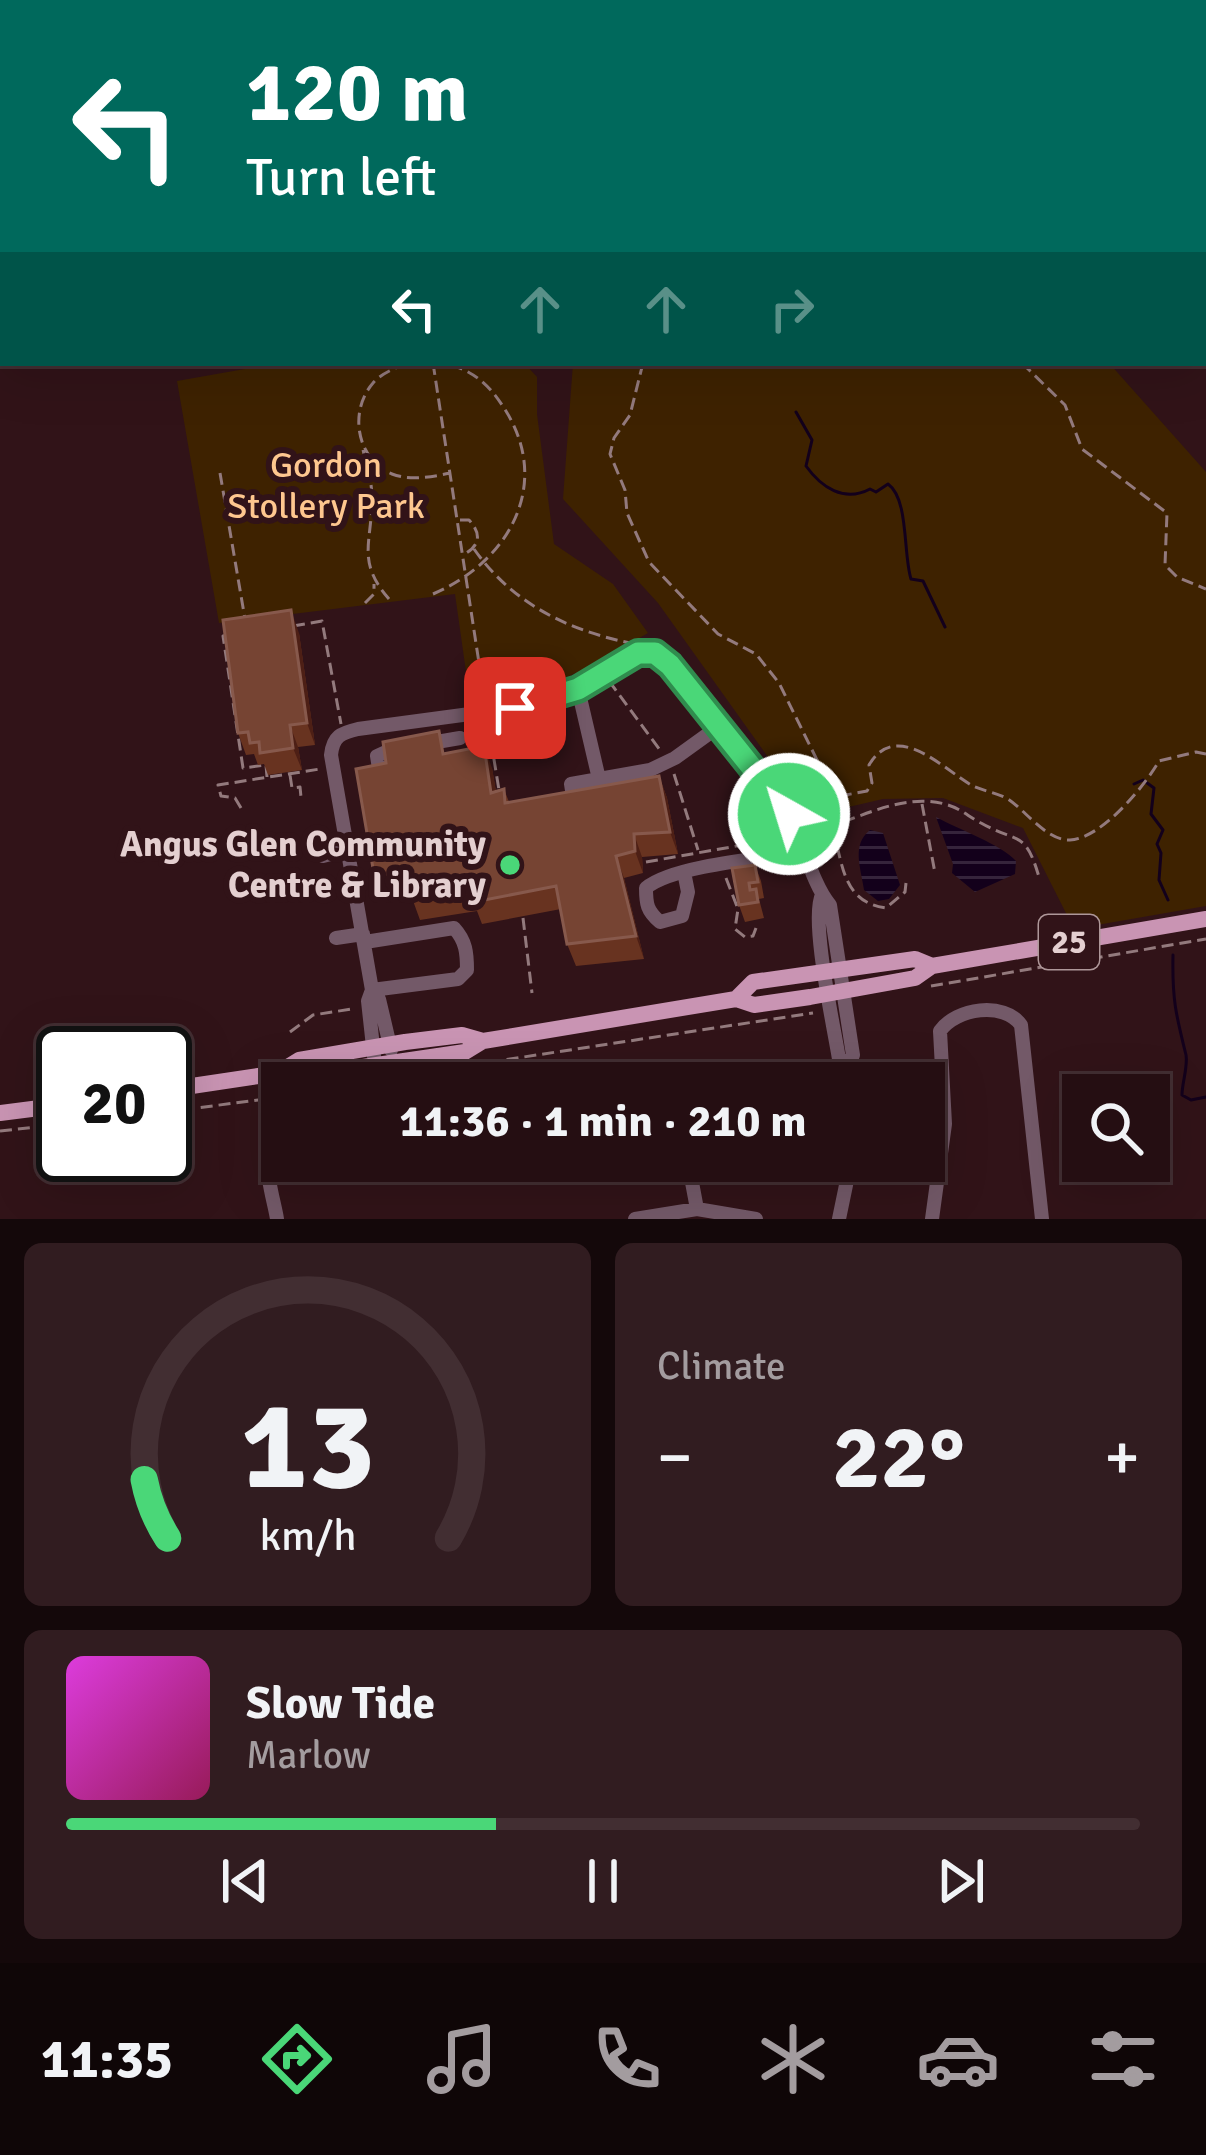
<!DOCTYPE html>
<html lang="en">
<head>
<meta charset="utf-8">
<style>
	body { margin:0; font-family:Signika,sans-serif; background:#311c20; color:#f1f3f6; height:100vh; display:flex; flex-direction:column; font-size:45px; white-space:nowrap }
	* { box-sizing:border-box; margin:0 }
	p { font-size:39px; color:#a39c9f }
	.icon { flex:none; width:66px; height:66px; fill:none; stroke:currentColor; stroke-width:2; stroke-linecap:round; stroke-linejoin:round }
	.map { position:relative; height:1219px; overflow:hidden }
	.sheet { display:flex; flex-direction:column; gap:24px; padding:24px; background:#14080a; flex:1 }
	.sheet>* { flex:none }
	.guide { position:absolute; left:0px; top:0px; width:1206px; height:366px; box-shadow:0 12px 48px #0002,0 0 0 3px #422e32; background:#00695c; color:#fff; overflow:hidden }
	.fabs { position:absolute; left:1062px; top:1074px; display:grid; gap:24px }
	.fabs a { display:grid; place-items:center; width:108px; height:108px; border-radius:0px; background:#250e12; box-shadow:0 12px 48px #0002,0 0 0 3px #422e32; font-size:60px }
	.speed { position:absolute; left:36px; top:1026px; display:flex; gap:24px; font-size:60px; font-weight:700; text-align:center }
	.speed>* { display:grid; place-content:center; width:156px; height:156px; border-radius:50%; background:#250e12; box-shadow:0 12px 48px #0002,0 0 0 3px #422e32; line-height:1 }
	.speed .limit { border:6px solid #111; border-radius:18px; background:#fff; color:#111 }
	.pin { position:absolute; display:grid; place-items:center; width:102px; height:102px; color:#fff; margin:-51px; border-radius:24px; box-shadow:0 6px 18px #0006 }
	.me { position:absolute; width:132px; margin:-66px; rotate:321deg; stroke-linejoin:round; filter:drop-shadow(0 0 9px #0008) }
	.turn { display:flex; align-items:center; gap:42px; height:252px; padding:0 48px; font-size:54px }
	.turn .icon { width:156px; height:156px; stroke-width:2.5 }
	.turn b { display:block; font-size:84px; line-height:102px }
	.lanes { display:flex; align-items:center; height:114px; padding:0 48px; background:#0003; justify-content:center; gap:60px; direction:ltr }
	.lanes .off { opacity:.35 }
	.big { font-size:90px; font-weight:700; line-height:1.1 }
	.sheet .tile { flex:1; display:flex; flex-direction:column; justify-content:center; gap:18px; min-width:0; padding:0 42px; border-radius:18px; background:#311c20 }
	.sheet .dial { align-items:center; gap:0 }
	.dial svg { height:312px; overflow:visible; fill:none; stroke:#422e32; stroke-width:7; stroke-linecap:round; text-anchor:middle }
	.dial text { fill:#f1f3f6; stroke:none }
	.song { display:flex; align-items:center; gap:36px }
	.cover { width:144px; height:144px; border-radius:18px; background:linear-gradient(135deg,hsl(300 70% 55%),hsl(330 70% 35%)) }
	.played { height:12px; border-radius:6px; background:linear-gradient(90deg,#4ad778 40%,#422e32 40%) }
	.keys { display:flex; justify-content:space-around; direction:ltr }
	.heat { display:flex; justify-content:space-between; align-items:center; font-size:66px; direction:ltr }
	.sheet .tiles { flex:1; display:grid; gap:24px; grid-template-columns:1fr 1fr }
	.tile:last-child { grid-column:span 2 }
	.trip { position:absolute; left:261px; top:1062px; width:684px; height:120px; border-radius:0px; background:#250e12; box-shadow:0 12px 48px #0002,0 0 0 3px #422e32; font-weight:700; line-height:120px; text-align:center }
	.tabs { display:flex; height:192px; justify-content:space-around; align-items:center; background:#0f0607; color:#a39c9f }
	.tabs .icon { width:84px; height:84px }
	.tabs .active { color:#4ad778 }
	.tabs b { font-size:54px; color:#f1f3f6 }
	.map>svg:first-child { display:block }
	.green { fill:#3e2200 }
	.water { fill:url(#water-rules) }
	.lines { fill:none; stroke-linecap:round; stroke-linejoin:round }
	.stream { stroke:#13001b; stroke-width:3 }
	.path { stroke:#937a7d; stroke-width:3; stroke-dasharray:12 6; stroke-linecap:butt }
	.minor { stroke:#735968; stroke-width:14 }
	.major { stroke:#c994b3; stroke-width:16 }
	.wall { fill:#683320 }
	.shaded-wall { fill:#4d1f15 }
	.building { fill:#764433; stroke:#87594c; stroke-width:3 }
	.route-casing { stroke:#308c4e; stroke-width:30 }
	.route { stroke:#4ad778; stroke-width:21 }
	.poi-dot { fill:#4ad778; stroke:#311318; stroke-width:4.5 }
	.labels { text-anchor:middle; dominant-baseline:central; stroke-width:12; stroke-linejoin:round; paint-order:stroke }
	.shield { fill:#311318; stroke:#ae9799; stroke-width:3 }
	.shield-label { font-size:33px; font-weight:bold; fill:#e4cfd0 }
	.park-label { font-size:36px; fill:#fec78f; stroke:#311318 }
	.poi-label { font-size:36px; font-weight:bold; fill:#e4cfd0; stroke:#311318; text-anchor:end }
</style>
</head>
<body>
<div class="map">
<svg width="1206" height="1219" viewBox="0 0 1206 1219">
	<defs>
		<pattern id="water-rules" width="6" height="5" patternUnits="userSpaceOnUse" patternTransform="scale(3)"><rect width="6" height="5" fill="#13001b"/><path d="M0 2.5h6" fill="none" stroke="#35243b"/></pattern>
	</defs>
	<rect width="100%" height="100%" fill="#311318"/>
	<path class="green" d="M279,363H524L537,377V414L554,544L613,584L648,633C579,673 553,691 470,700L455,594L219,623L177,381Z
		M573,363H1109L1206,472V906L1074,929L1023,828L943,798L883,799L810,816L658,603L563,499Z"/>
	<path class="water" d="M936,817C958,829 1002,845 1016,861L1015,874L975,892L952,873L953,864Z
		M870,830L883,833L900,885L889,899L878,901L864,890C861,868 851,845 870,830Z"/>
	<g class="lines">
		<path class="stream" d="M510,0L512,3
			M796,412L812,440L806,466C821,487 844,503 870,489L876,492L888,484C909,499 903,554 911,579L923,581L945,627
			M1134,784L1143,780L1154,788L1151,814L1163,830L1157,844L1161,853L1159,880L1168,900
			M1173,955C1172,999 1176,1015 1186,1055C1188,1067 1182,1083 1182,1095L1191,1100L1206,1097"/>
		<path class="path" d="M723,0L724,3
			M835,0L837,3
			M509,3L517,0
			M0,98L3,97
			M406,363C396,368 380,374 373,383C348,412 357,460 392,474C410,481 432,477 450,473
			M433,363L485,702
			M643,363L630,415L614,438L610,454L625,490L627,513L649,562L718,634L756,654L779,683L819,764L840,796L867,791L872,783L869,765C897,718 945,771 973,786C984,791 997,793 1008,799C1026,811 1047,841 1070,840C1102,838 1144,787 1159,761L1196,752L1206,754
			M1022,363L1065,405L1082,449L1167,513L1165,565L1177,577L1206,589
			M363,450C367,466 372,482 372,498C372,543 356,561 389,599
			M220,473L245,619
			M460,520H469C482,534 480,546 463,555
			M474,549C512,603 567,630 630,643
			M433,594C511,561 554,481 502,405C487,382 469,368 442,363
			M365,603L374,594V584
			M293,626L322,621L341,724
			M227,635L223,636L243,768L266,765L267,777
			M609,681L660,750
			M488,723L499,790
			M674,774L698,850
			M290,775L292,788L300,787L301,797
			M922,804L935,873
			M241,808L235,798L221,796L218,785L320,769
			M833,829C843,866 843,902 886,908L905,892L906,883
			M809,832C854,823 901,790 948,805C961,809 969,817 981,823C1018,844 1025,829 1039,877
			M646,862L788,837
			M726,878L738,909L735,929L745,937L753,936L756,928
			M523,918L532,993
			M931,986L1206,939
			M290,1032L313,1015L352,1009
			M471,1065L813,1013
			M165,1112L282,1097
			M0,1131L63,1124"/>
		<path class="minor" d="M578,689L599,779
			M425,744L460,738
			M380,775L377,756L390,750
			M573,797L571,784L650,770L675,758L718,727
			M323,856L347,850
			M684,872L688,892L682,916L660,922C647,911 646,904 646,888C673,865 767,858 806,852
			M822,895C810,919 834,1027 839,1059L846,1069L848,1083
			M336,938L363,934
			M365,942L454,928C466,941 467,953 467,970L458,979L372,990
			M372,996L379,999L391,1050
			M375,1065L368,1001L372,990L331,755C333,736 341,733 358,729L515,708L560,696L639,653H655L671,665L789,814C803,841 812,884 830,905L853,1055L846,1069
			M573,1083L656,1068L664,1070L674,1083
			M688,1161L697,1209
			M277,1219C273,1193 255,1148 282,1132
			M635,1219L697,1209L756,1219
			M839,1219L851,1161
			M932,1219L945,1124L940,1031C956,1008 1004,1001 1021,1025L1042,1219"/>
		<path class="major" d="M736,999L753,982L915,959L932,966
			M278,1073L299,1060L405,1042L462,1035L483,1041
			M165,1090L278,1073L302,1076L465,1052L483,1041L736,999L754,1005L810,997L915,978L932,966L1206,919
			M0,1113L63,1105"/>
	</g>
	<path class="wall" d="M299,633L315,745L298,747L302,770L268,775L264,764L258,765L254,754L246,755L238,733Z
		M447,753L492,768L496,792L504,789L509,802L659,776L667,798L678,854L642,857L643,873L624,878L644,959L576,966L567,944L561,909L482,924L477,911L420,920L412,898L383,902L375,880L386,763Z
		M755,865L761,881L764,898L759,899L764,918L745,922L739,905Z"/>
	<path class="shaded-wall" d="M291,610L299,633L315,745L307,723Z
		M290,725L298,747L302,770L293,748Z
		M484,746L492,768L500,815L491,793Z
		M659,776L667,798L678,854L670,832Z
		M634,834L642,857L643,873L635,851Z
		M616,856L624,878L644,959L636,936Z"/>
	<path class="building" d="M291,610L307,723L290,725L293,748L260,753L259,742L250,743L248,732L238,733L223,620Z
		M439,731L443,754L484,746L491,793L504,789L505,803L659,776L670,832L634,834L635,851L616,856L636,936L567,944L556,886L474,902L470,889L412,898L409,875L375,880L356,769L386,763L383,742Z
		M755,865L758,882L749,883L750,890L756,889L758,902L739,905L732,868Z"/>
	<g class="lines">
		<defs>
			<path id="route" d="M515,708L578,689L638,653H655L670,665L789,814"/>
		</defs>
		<use href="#route" class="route-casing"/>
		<use href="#route" class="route"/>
	</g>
	<circle class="poi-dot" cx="510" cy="865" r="12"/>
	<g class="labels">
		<rect class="shield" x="1039" y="915" width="60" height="54" rx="9"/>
		<g class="shield-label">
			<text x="1069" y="942">25</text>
		</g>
		<g class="park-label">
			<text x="326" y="465">Gordon<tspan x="326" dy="41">Stollery Park</tspan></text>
		</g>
		<g class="poi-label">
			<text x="486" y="844">Angus Glen Community<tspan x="486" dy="41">Centre &amp; Library</tspan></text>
		</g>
	</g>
</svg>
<div class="fabs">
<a><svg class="icon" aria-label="search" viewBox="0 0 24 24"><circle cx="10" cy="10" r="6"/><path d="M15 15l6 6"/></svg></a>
</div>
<div class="speed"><div class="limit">20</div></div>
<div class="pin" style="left:515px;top:708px;background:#d93025"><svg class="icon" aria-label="arrive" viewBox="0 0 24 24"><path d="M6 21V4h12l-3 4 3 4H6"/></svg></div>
<svg class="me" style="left:789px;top:814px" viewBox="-20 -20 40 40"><circle r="17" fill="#4ad778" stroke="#fff" stroke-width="3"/><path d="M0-11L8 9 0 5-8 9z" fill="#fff"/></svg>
<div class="trip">11:36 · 1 min · 210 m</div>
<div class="guide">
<div class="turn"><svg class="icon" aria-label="left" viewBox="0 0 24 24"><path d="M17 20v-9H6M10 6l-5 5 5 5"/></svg><div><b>120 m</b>Turn left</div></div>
<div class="lanes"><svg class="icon" aria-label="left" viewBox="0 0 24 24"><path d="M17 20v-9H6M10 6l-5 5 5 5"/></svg><svg class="icon off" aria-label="ahead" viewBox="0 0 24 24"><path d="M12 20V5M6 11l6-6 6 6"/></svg><svg class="icon off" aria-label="ahead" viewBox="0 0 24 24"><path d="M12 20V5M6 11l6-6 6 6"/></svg><svg class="icon off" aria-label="right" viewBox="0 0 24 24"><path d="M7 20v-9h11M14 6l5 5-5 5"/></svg></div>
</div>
</div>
<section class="sheet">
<div class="tiles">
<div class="tile dial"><svg viewBox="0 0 100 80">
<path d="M14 69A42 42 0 1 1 86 69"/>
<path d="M14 69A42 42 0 0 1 8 54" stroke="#4ad778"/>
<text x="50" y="56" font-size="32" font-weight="700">13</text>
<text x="50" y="72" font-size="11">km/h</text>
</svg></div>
<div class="tile"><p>Climate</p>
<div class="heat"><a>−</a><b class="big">22°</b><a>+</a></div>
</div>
<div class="tile">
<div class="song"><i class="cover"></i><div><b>Slow Tide</b><p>Marlow</p></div></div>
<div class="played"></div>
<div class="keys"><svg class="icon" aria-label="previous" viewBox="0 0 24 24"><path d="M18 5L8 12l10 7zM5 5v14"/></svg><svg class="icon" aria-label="pause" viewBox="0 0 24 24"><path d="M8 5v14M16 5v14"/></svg><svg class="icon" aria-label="next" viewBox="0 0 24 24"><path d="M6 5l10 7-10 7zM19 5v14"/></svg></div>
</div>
</div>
</section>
<nav class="tabs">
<b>11:35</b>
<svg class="icon active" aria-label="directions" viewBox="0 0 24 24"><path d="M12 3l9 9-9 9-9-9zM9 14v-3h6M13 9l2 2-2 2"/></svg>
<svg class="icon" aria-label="music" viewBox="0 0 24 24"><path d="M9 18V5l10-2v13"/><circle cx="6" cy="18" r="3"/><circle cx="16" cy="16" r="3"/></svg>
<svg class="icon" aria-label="phone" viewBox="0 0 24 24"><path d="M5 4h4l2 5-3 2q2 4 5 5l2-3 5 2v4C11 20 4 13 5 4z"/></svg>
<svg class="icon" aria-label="climate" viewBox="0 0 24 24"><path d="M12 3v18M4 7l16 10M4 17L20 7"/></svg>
<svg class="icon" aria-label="car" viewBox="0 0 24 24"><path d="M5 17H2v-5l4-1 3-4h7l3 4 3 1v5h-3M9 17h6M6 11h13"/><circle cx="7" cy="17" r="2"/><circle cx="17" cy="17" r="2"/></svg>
<svg class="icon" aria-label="filters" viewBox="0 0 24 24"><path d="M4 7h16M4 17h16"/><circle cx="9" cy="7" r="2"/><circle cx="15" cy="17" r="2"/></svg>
</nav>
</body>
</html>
